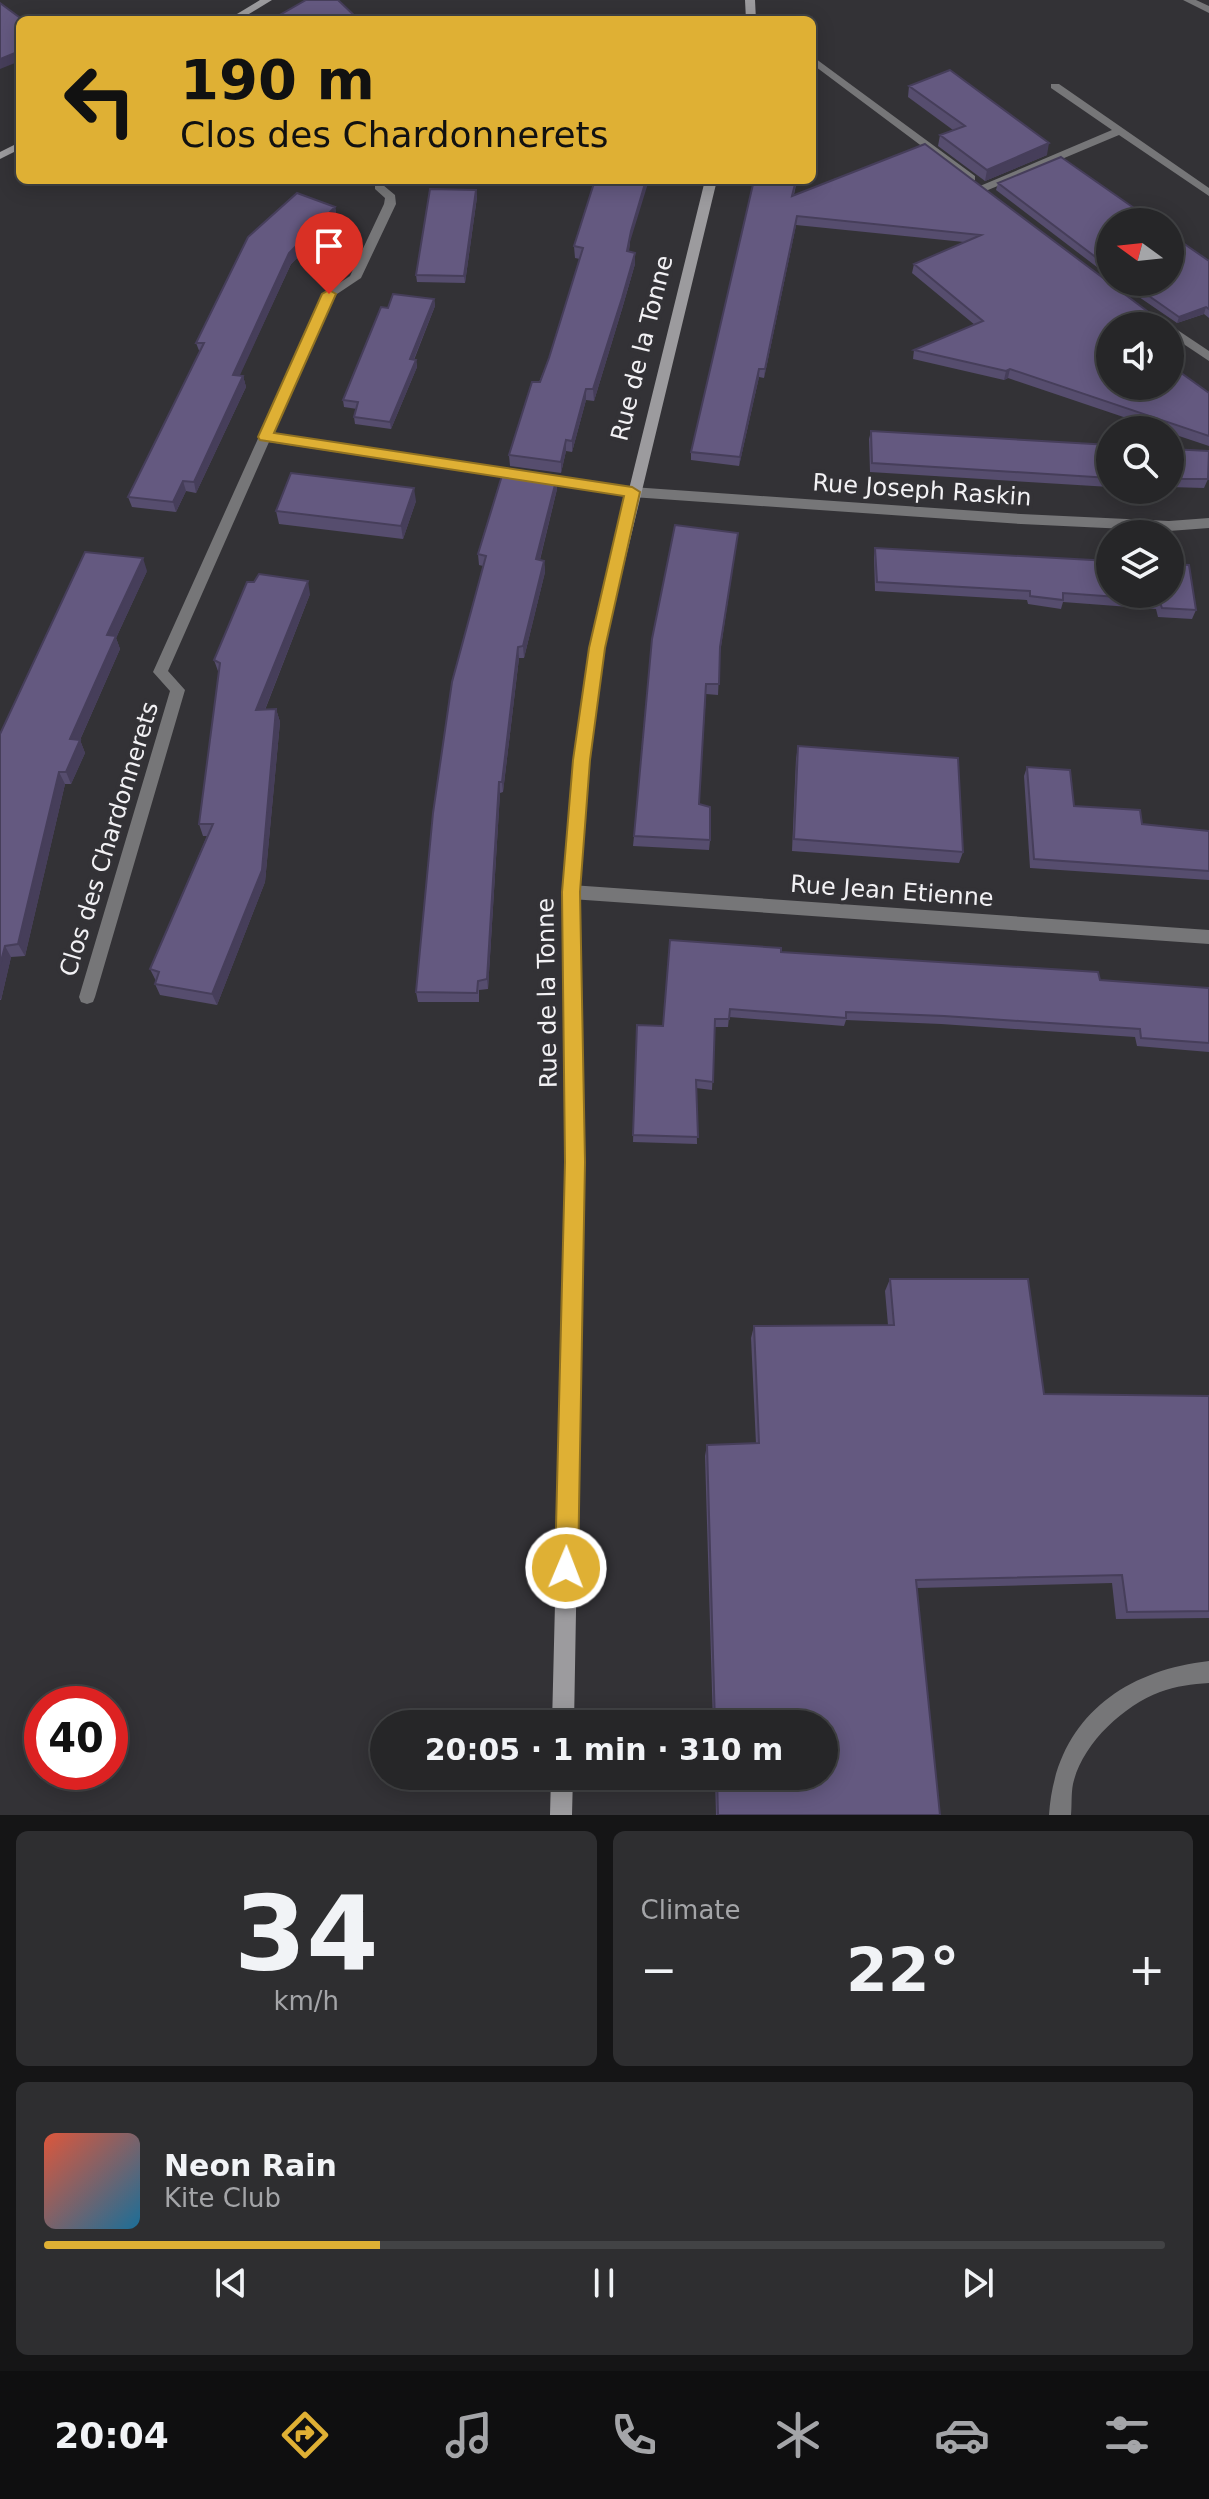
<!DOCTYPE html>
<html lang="en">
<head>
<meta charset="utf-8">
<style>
	body { margin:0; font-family:"DejaVu Sans",sans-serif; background:#2e2e30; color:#f1f3f6; height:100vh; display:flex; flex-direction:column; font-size:30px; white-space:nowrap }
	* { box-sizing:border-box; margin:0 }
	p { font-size:26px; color:#a4a5a8 }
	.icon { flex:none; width:44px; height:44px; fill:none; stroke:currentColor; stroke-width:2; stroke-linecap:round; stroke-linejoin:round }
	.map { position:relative; height:1815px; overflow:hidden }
	.sheet { display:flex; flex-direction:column; gap:16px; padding:16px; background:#151516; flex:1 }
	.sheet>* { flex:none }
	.banner { position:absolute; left:16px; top:16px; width:800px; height:168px; border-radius:12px; box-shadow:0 4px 20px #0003,0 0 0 2px #424345; background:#dfb034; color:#111; overflow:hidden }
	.needle { width:52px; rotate:285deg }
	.controls { position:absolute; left:1096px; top:208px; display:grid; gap:16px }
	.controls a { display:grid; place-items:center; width:88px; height:88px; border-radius:50%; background:#262628; box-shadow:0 4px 20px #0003,0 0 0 2px #424345; font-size:40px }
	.speed { position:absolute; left:24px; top:1686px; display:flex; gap:16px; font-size:40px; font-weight:700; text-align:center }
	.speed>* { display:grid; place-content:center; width:104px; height:104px; border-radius:50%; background:#262628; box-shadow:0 4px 20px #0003,0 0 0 2px #424345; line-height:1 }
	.speed .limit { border:12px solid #d22; background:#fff; color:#111 }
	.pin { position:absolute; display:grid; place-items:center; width:68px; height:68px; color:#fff; margin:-82px -34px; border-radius:50% 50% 50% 0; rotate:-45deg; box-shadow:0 0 8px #0007 }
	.pin .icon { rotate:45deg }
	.me { position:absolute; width:88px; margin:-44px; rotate:1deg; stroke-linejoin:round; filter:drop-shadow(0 0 6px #0008) }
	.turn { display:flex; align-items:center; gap:28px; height:168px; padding:0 32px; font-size:36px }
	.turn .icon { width:104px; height:104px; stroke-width:2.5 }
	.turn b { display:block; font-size:56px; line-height:68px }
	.big { font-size:60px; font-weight:700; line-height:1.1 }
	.sheet .tile { flex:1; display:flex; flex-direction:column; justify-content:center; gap:12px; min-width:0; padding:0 28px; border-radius:12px; background:#2e2e30 }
	.sheet .dial { align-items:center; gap:0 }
	.dial b { font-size:104px; line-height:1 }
	.song { display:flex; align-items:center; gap:24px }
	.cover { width:96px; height:96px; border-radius:12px; background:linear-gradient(135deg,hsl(10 70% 55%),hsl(200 70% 35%)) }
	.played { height:8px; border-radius:4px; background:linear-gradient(90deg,#dfb034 30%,#424345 30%) }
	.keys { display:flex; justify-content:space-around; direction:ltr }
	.heat { display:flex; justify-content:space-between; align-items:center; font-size:44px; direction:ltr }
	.sheet .tiles { flex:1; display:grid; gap:16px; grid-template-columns:1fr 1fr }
	.tile:last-child { grid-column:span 2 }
	.trip { position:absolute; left:370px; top:1710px; width:468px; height:80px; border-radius:40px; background:#262628; box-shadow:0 4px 20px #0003,0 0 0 2px #424345; font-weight:700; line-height:80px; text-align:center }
	.tab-bar { display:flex; height:128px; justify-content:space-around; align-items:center; background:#0f0f10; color:#a4a5a8 }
	.tab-bar .icon { width:56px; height:56px }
	.tab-bar .selected { color:#dfb034 }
	.tab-bar b { font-size:36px; color:#f1f3f6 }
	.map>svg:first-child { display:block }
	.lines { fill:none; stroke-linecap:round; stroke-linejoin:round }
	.lane { fill:#767678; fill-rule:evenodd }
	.street { fill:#767678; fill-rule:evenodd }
	.secondary { fill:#9c9b9e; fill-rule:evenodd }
	.wall { fill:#564d6e }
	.shaded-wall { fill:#463e5a }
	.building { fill:#645980; stroke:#463e5a; stroke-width:2 }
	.route { fill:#dfb034; stroke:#917222; stroke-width:2 }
	.labels { text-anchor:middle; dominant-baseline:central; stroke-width:8; stroke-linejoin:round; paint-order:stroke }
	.street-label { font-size:24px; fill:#f2f1f4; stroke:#333236 }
</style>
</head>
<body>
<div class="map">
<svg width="1209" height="1815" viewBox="0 0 1209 1815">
	<rect width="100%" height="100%" fill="#333236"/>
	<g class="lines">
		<path class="lane" d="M1051,84H1059L1209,188V196L1119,135L988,190H980V186L1112,130L1051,88Z
			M1209,1661V1683C1192,1684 1176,1686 1160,1692C1123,1706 1082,1744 1073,1784C1071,1794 1072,1805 1071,1815H1049C1055,1722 1120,1671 1209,1661Z"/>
		<path class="street" d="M1183,0H1196L1209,6V13Z
			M812,56L975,176V180H967L812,64Z
			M375,185H383L395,195L396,204L361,278L334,296L273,434L632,487L1021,514L1169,521L1209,518V528L1169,531L1021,524L632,497L269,442L168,671L185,690L95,997L93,1002L87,1004L81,1002L79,997L170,691L153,672L323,294L350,276L384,204L385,198L375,189Z
			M1170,325L1209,351V361L1170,335V326H1167Z
			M571,885L1209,930V944L571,899L565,897L563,892L565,887Z"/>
		<path class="secondary" d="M260,0H272L239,20H227Z
			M745,0H755L756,20H746Z
			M20,142V149L0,159V152Z
			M705,180H717L604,648L590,760L579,892L584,1162L574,1724H552L566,1162L563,892L574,760L590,648Z
			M551,1776H573L572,1815H550Z"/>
	</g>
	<path class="wall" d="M909,86L1047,155L985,181L938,146L940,135L953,130L908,97Z
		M925,144L1110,326L1209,393V446L1170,433V430H1162L1008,378L1004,380L913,359L914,350L975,325L912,273L914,264L964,242L796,225L764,378L759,377L739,466L691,460V452L754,180H797L794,195Z
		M998,183L1110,222V277L996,190Z
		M476,190L477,197L465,283L417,282L416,275Z
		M335,207L337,218L291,264L239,376H243L246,387L196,493L186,491L176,512L132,507L128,497L200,353L196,343Z
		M630,242L629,251L635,253V264L622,309L594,401L586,400L572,452L566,451L561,473L510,466L509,455L549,358L580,259L575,258L574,246Z
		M1209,261V318L1204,314L1177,323L1117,282H1170Z
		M434,299L435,306L414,360H416L417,367L391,429L355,424L354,417L357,409L344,407L343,400L388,308Z
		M871,431L1110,445V487L870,472L869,439Z
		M1170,449L1208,479L1204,488L1170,487Z
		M557,489L540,560L544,561L545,572L524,658H519L503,792L500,793L488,989L479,990V1002H418L416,992L483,566L479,565L478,554Z
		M416,501L403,539L279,524L276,511Z
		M738,533L720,653L718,695L706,694L699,804L710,840L709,850L633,846L634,836Z
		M875,548L1170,594L1196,610L1192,619L1158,617L1156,609L1063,602L1061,609L1028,604L1027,600L875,591L874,557Z
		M147,571L116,638L120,649L80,740L85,753L71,784H65L25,956L11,957L1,1000H0V734Z
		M310,594L265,710L276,709L280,722L265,882L217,1005L160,995L155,984L156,981L150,969L207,836H203L199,824L219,674L214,660Z
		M798,746L963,852L959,863L792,851L796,759Z
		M1027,767L1074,806L1142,824L1209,831V880L1030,868L1024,776Z
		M781,952L1100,980L1209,988V1052L1137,1046L1135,1037L941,1024L846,1020L844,1026L729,1017L728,1027H715L712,1090L696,1088L697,1144L633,1142L637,1025L663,1026Z
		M890,1279L1044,1394L1209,1396V1618L1116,1619L1112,1583L917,1588L940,1815H716L715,1776H824V1724H713L705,1456L707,1445L756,1444L751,1338L754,1326L888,1325L885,1291Z"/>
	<path class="shaded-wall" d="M20,51V61L0,69V59Z
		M1049,143L1047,155L985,181L987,170Z
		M646,180H649L630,242L627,262V251L631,231Z
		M476,190L477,197L465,283L464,276Z
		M335,207L337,218L291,264L235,386L233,375L289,253Z
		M797,216L796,225L764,378L765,369Z
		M635,253V264L622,309L594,401L593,389Z
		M434,299L435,306L411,366L410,359Z
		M1206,307L1204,314L1177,323L1179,317Z
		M1167,320L1165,326H1154Z
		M416,360L417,367L391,429L390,422Z
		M759,369V377L739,466L740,457Z
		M1010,369L1008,378L1004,380L1006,371Z
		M243,376L246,387L196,493L194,482Z
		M586,389V400L572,452V441Z
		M566,440V451L561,473V462Z
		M557,477V489L537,571L536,559Z
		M183,481L186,491L176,512L173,502Z
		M414,488L416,501L403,539L401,526Z
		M143,558L147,571L116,638L120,649L75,751L70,739L107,635Z
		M544,561L545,572L524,658L523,646Z
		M308,581L310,594L260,722L256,710Z
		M518,647L519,658L503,792L502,782Z
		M276,709L280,722L265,882L217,1005L212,994Z
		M80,740L85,753L71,784L66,772Z
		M59,772L65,784L25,956L18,944Z
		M499,782L500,793L488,989L487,979Z
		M5,946L11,957L1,1000L0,998V965Z"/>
	<path class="building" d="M306,0H338L359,20H271Z
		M0,3L23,20H20V51L0,59Z
		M950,70L1049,143L987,170L940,135L965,126L909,86Z
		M925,144L1159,320H1167L1154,326H1110V386H1170V365L1209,393V436L1010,369L1006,371L914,350L983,321L914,264L981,235L797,216L765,369H759L740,457L691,452L754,180H796L792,196Z
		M1061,157L1154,222H1110V268L998,183Z
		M595,180H646L631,231L627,251L635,253L622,298L593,389H586L572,441L566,440L561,462L509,455L532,382H540L549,358L583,248L574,246Z
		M430,189L476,190L464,276L416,275Z
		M297,193L335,207L289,253L233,375L243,376L194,482L183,481L173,502L128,497L204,343H196L248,237Z
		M1170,234L1209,261V309L1206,307L1179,317L1129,282H1170Z
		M393,294L434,299L410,359L416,360L390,422L354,417L358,402L343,400L381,307L388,308Z
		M871,431L1110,445V478L872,463Z
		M1170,449L1209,451L1208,479H1170Z
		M504,469L557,477L536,559L544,561L523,646L518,647L502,782H499L487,979L478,981L477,993L416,992L433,813L452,682L486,556L478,554Z
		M291,473L414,488L401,526L276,511Z
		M675,525L738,533L720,647L719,684H706L699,804L710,807V840L634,836L652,639Z
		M875,548L1110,561V594H1170V564L1189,565L1196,610L1162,608L1159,600L1063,593V600L1030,596V591L877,582Z
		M85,552L143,558L107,635L116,636L70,739L80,740L66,772H59L18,944L5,946L0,965V734Z
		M259,574L308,581L256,710L276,709L262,870L212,994L155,984L159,972L150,969L213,824H199L220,663L214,660L247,582H254Z
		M798,746L958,758L963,852L794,839Z
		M1027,767L1070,770L1074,806L1140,810L1142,824L1209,831V871L1034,859Z
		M670,940L781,948V952L1098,972L1100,980L1209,988V1043L1141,1038L1140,1029L944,1016L846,1012V1018L730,1009L729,1019H715L713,1082L696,1080L698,1137L633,1135L637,1025L663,1026Z
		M890,1279H1028L1044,1394L1209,1396V1611L1127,1612L1122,1575L916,1580L940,1815H718L717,1776H824V1724H715L707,1445L759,1443L754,1326L894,1325Z"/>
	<path class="route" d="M329,290L336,294L274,433L632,487L640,492L605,648L590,760L580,892L585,1162L578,1568L575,1576L566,1579L558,1576L555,1568L565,1162L562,892L573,760L589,648L624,496L260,440L258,437L322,294Z"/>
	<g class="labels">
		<g class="street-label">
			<text transform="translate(642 348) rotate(-76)">Rue de la Tonne</text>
			<text transform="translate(922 490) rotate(4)">Rue Joseph Raskin</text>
			<text transform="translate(109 839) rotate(-73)">Clos des Chardonnerets</text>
			<text transform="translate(892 891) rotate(4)">Rue Jean Etienne</text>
			<text transform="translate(547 993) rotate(-91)">Rue de la Tonne</text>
		</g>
	</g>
</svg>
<div class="controls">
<a><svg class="needle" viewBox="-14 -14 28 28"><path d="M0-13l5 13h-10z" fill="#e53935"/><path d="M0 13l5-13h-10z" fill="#a4a5a8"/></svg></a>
<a><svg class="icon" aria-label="sound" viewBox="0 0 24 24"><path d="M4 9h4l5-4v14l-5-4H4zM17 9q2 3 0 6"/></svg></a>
<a><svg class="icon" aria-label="search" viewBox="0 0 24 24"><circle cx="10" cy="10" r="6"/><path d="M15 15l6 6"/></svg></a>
<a><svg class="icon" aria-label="layers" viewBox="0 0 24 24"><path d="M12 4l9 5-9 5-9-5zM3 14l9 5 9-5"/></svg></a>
</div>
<div class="speed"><div class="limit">40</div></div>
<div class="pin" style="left:329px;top:294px;background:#d93025"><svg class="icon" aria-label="arrive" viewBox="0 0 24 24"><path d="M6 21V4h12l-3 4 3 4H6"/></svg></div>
<svg class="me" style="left:566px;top:1568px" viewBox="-20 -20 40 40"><circle r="17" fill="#dfb034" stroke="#fff" stroke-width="3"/><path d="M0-11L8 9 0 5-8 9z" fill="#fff"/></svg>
<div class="trip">20:05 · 1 min · 310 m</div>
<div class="banner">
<div class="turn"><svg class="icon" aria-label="left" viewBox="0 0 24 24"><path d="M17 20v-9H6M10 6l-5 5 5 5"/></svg><div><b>190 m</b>Clos des Chardonnerets</div></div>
</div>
</div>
<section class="sheet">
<div class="tiles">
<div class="tile dial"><b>34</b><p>km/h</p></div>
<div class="tile"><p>Climate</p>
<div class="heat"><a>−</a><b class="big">22°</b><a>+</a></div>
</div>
<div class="tile">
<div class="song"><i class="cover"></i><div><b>Neon Rain</b><p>Kite Club</p></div></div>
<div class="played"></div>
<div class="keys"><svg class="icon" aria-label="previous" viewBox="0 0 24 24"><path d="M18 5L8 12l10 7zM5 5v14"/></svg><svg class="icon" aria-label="pause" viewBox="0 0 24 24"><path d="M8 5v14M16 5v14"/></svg><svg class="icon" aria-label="next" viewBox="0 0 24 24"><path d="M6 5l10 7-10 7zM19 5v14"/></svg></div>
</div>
</div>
</section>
<nav class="tab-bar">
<b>20:04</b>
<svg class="icon selected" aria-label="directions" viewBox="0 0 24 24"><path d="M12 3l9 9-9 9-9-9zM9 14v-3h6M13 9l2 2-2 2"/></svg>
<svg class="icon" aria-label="music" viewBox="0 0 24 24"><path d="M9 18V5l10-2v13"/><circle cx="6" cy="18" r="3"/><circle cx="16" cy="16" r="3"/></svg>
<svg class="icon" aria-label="phone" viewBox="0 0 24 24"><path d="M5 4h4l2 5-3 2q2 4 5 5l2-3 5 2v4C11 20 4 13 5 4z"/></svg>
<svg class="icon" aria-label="climate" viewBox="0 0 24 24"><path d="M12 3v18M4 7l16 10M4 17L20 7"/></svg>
<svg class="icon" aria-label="car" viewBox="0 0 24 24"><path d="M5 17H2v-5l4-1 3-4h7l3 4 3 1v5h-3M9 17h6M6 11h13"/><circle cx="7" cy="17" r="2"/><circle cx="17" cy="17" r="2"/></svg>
<svg class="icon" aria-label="filters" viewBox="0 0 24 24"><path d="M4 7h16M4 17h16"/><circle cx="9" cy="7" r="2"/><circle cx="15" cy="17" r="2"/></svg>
</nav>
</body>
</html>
